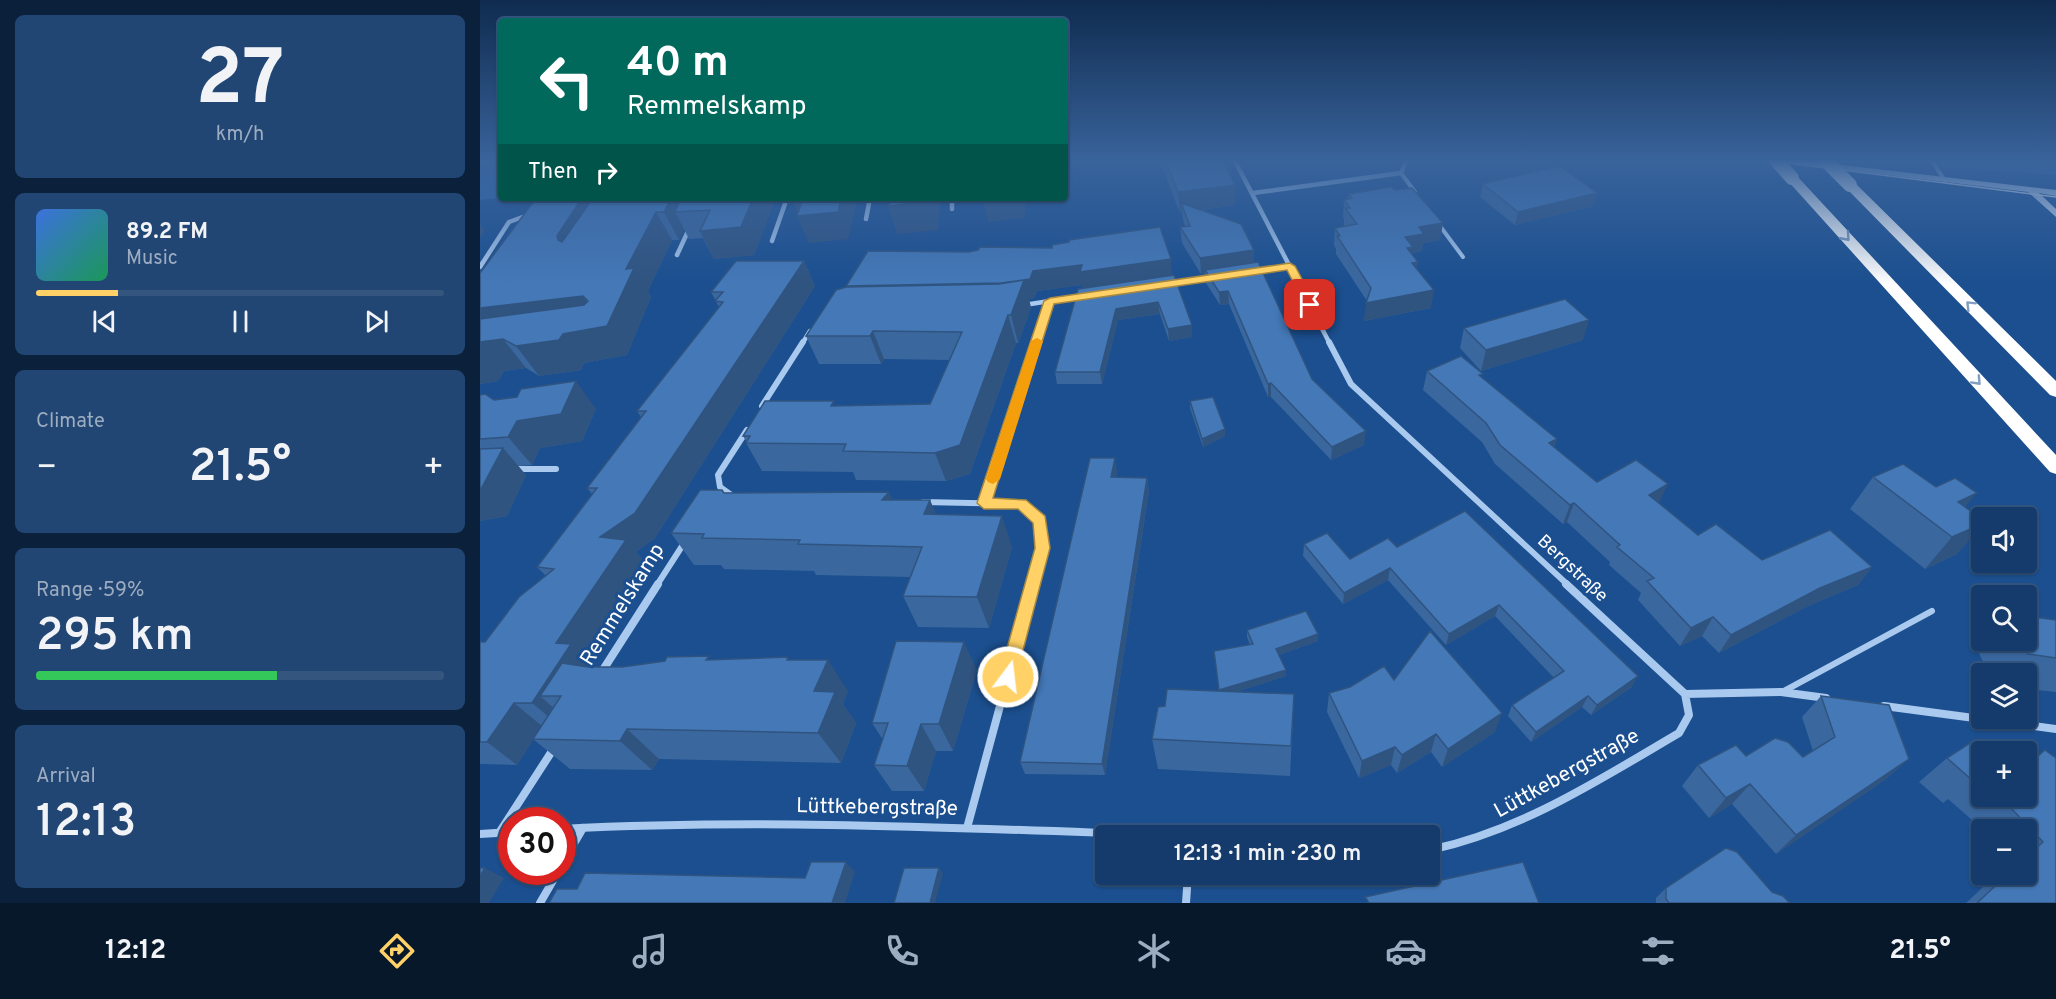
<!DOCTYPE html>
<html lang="en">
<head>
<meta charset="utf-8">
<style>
	body { margin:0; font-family:Overpass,sans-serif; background:#214673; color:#f1f3f6; height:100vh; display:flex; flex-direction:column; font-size:22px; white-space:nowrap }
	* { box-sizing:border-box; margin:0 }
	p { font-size:20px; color:#9dadc1 }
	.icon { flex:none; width:33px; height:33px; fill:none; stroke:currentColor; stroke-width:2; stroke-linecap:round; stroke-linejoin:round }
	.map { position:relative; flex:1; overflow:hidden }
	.drawer { display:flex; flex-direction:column; gap:15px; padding:15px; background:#0b203b; width:480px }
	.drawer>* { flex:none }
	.top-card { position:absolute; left:18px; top:18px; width:570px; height:183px; border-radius:6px; box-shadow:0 2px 4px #0004,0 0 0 2px #33557e; background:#00695c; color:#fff; overflow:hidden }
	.tools { position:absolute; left:1491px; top:507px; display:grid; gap:12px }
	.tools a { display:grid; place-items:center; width:66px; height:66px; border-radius:6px; background:#143b6b; box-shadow:0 2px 4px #0004,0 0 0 2px #33557e; font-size:30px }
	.speed { position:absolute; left:18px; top:807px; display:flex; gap:12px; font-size:30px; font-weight:700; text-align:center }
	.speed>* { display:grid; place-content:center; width:78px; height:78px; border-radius:50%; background:#143b6b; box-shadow:0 2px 4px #0004,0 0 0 2px #33557e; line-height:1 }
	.speed .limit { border:9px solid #d22; background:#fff; color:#111 }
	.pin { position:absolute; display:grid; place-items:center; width:51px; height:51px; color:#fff; margin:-26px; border-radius:12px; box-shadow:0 3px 9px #0006 }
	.me { position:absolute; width:66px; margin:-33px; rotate:15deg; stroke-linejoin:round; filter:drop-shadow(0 0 4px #0008) }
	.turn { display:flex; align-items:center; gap:21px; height:126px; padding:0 30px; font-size:27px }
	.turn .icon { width:78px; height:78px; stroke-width:2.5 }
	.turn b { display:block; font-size:42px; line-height:51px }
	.then { display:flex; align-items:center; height:57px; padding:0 30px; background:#0003; gap:12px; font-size:22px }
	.big { font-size:45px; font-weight:600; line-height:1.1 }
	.drawer .tile { flex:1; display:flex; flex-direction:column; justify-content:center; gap:9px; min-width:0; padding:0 21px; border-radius:9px; background:#214673 }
	.drawer .dial { align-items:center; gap:0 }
	.dial b { font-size:78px; line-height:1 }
	.song { display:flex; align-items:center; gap:18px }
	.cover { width:72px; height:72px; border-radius:9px; background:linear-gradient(135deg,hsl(220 70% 55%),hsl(150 70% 35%)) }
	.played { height:6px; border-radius:3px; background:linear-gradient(90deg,#ffd166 20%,#33557e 20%) }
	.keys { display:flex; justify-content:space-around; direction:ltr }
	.heat { display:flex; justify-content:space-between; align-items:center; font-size:33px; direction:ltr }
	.charge { height:9px; border-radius:4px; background:linear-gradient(90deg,#34c759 59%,#33557e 0) }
	.trip { position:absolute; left:615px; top:825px; width:345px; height:60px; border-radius:6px; background:#143b6b; box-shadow:0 2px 4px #0004,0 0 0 2px #33557e; font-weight:600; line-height:60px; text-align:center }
	.menu { display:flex; height:96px; justify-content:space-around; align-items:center; background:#08182b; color:#9dadc1 }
	.menu .icon { width:42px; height:42px }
	.menu .on { color:#ffd166 }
	.menu b { font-size:27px; color:#f1f3f6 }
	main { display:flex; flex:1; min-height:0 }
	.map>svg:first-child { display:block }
	.green { fill:#2e69ad }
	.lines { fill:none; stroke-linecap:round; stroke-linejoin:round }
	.stream { stroke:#9cc4f0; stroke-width:6 }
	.lane-far1 { stroke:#a9c9ee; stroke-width:4 }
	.lane { stroke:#a9c9ee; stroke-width:6 }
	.street-far2 { stroke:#a9c9ee; stroke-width:4.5 }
	.street-far1 { stroke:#a9c9ee; stroke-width:6 }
	.street { stroke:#a9c9ee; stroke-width:8 }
	.secondary { fill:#d6e6fa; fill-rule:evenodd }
	.highway { fill:#fff; fill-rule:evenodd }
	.tram { stroke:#fff; stroke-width:1.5 }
	.highway-bridge { stroke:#fff; stroke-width:14 }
	.wall { fill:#3a679d }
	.shaded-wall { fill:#305480 }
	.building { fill:#4478b7; stroke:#305480; stroke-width:1.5 }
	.oneway { stroke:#829ec1 }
	.route { fill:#ffd166; stroke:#a68842; stroke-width:1.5 }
	.slow { fill:#f59e0b }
	.labels { text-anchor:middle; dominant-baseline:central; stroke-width:6; stroke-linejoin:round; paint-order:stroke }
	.street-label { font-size:18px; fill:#fff; stroke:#1b4f8f }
	.near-street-label { font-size:21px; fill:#fff; stroke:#1b4f8f }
</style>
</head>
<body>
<main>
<section class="drawer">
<div class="tile dial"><b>27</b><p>km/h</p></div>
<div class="tile">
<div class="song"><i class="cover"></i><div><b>89.2 FM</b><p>Music</p></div></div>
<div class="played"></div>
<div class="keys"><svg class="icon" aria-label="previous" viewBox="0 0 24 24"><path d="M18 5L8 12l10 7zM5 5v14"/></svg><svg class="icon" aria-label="pause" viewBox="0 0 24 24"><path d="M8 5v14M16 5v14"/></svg><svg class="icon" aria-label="next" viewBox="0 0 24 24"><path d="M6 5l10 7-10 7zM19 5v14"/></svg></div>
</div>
<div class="tile"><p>Climate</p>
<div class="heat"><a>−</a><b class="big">21.5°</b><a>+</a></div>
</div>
<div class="tile"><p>Range · 59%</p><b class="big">295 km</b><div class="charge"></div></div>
<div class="tile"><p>Arrival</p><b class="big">12:13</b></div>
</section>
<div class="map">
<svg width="1576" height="903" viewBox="0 0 1576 903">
	<rect width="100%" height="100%" fill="#1b4f8f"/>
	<path class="green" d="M0,159H21V198L0,200Z
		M1456,159H1576V175L1460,166Z"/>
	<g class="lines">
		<path class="stream" d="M0,160L16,159"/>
		<path class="lane-far1" d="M1451,159L1465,181
			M921,173L935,192
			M960,226L983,257"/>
		<path class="lane" d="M1304,691L1452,611"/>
		<path class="street-far2" d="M754,159L850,344
			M773,193L921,173L927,159
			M472,198V209
			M386,219L390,198
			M292,241L307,198
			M197,255L209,229
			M0,267L29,222L48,215
			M776,271L810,266
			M690,284L733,277
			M544,305L602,296
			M322,344L330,331
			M556,344L570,301"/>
		<path class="street-far1" d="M849,342L871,384L1088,585
			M282,406L323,342
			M33,469H76
			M254,497L240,487L238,475L267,430
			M443,502L541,504L560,520L563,548L553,585
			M504,503L557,342
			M177,585L206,540"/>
		<path class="street" d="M1086,584L1205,694L1301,692L1346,698
			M121,673L178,584
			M1404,706L1576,729
			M487,828L553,584
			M82,829C291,818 502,829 711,836
			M19,833L74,748
			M0,834L32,832
			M950,850C1042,830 1119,780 1199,733L1209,715L1205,694
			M82,864L103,828
			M60,903L78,872
			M706,903L708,874"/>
		<path class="secondary" d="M1288,159H1311L1576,190V196L1559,193L1576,209V217L1548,192L1292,161Z"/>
		<path class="highway" d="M1312,174L1316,175L1576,455V474L1570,472L1308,181V175Z
			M1370,181L1374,182L1576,381V397L1570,395L1366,188L1364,185Z"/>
		<path class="tram" d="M1274,159L1576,197"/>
		<path class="highway-bridge" d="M1295,159L1312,178
			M1344,159L1370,185"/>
	</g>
	<path class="wall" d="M679,159H742L755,205L721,210L774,250V263L832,379L884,445L851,460L791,397H788L749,304L740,305L726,283L725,274H721L702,243L700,227H705L703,219L702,212L700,213Z
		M1003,184L1113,206L1035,225L1000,197Z
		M915,190L963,223L960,240L943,243L942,251L933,253L932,254L951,308L884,321L887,301L856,254V249L854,245L855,228L864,226V219L863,217L864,200L868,199L869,194Z
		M59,198H108L110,202L113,198H291L293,204L274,255L234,259L223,238L209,239L204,229L199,240H192L168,291L171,297L147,355L104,363L101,370L59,376L46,368L24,371L18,381L0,384V273Z
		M324,261L335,286L175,538L156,552L167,565L106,659L114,667H142L232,660H310L368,691L363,704L376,723L361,763L179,759L172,770L90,769L53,739L56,735L37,765L0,764V642H5L66,576L57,567L112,494L107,488L161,417L157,411L239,307L231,292Z
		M692,276L712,337L689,341L680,314L638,320L622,384H577L575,372L603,288L602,285L557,291L554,298L549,299L551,308L538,343H536L490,474L466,481L376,480L373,472L282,471L266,443V441L263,436L356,406L450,404L469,360L404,359L401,364H339L326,336L366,287Z
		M984,328L1103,340L1001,371L980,348Z
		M947,371L1002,378L1077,439L1074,447L1117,482L1179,503L1218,535L1282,560L1392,567L1378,585L1326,607L1239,653L1222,636L1200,646L1158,600L1161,593L1129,565L1130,562L1087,522L1083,524L1015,464L1002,442L943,390Z
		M0,395L14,400L116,409L102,441L60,448L52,465L38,466L46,475L27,516L0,521Z
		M710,401L745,429V436L723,447L710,408Z
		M637,471L636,477L667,478L669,491L625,775L545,774L540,762Z
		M1393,477L1485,507L1477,554L1445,569L1370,509Z
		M413,500H450L456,515L532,547L509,628L438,627L423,596L430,577L336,575L334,571L244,569L241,565H214L191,533Z
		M985,511L1152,687L1111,715L1102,707L1051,742L1028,716L1032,705L1074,678L1015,616L966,645L908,580L863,604L823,556L824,544L870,559L917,547Z
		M1576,620V692L1546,689V674H1509L1495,645L1502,638V640H1546Z
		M767,630L838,641L799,655L806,670V676L756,692L814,694L810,776L678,769L672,739L739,691L734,651L770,645L767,637Z
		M497,670L473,751H456L444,791H412L394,765L403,740L392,723Z
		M914,680L1015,732L962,767L951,752L917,773L911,765L879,778L847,712L849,693Z
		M1341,696L1429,759L1406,779L1296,854L1252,804L1229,818L1202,786L1218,765L1266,756L1323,757L1333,751L1322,717Z
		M1565,750L1576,903H1486L1517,874H1546V830H1502V834L1498,830L1500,827L1468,799L1463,803L1439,782L1467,758L1502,752V796H1546L1550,762Z
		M1186,888L1292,892L1310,903H1176V898Z"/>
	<path class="shaded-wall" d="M755,185V205L705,212L701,203L702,212L700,213L698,192Z
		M1117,193L1113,206L1035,225L1038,212Z
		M102,198H108L122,221L96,264L78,240L77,236Z
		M191,198H203L195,212L204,229L199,240L184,212Z
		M267,198H291L293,204L274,255L234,259L220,231Z
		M361,198H375L374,201L376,206L368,239L329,243L317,216H319L314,204Z
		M450,198H460L458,230L417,234L408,206Z
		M503,198H545V218L508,222Z
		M176,212L192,240L168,291L171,297L147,355L104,363L101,370L59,376L36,346L83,334L146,269Z
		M963,223L960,240L943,243L942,251L933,253L931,264L925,237L939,227Z
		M0,224L5,231L0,238Z
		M774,250V267L725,270V274H721L720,258Z
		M691,259L692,278L603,291L602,285L557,291L554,298L549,299L551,308L538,343L531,315L526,303L521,283L553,271L602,265Z
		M324,261L335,286L175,538L156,552L167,565L106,659L116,668L81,696H60L85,718L80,726L52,703L76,643L120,537Z
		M938,262L936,279L932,263Z
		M954,290L951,308L884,321L886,303Z
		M748,291L749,304L740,305L739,292Z
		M103,296L122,326L0,341V308Z
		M678,302L680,314L638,320L622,384L620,372L636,309Z
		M528,315L536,343L490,474L466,481L455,453Z
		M1109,320L1103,340L1001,371L1006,350Z
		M712,325V337L689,341L688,329Z
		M393,331L404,359L401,364L390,336Z
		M23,339L46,368L24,371L18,381L0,384V342Z
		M96,381L116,409L102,441L60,448L52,465L28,437L37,421Z
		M791,383V397H788V384Z
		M745,429V436L723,447L722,439Z
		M886,431L884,445L851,460L852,447Z
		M1077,439L1070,458L1069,443Z
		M23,448L46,475L27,516L0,521V489Z
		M635,458L637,471L634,491L631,477Z
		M667,478L669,491L625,775L622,764Z
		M1188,484L1179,503L1169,495Z
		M409,492L424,524L402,500Z
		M1497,493L1470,525L1478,502Z
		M450,500L463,532L444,514Z
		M1094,503L1087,522L1083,524L1090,505Z
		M522,516L532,547L509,628L497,597Z
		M1502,524V526L1477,554L1445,569L1472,537Z
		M1392,567L1378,585L1326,607L1239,653L1251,635L1340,588Z
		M910,568L908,580L863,604L864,593Z
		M1019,605L1015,616L966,645L969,634Z
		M1233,617L1222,636L1200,646L1211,628Z
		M838,634V641L796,656V649Z
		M484,642L497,670L473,751L459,724Z
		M348,660L368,691L363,704L376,723L361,763L338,733L334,691Z
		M806,670V676L740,697L739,690Z
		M1158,676L1152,687L1111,715L1117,705Z
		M1108,696L1102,707L1051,742L1056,732Z
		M34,703L62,726L37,765L7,742Z
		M1022,713L1015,732L962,767L968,749Z
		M441,724L456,751L444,791L427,766Z
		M147,729L179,759L172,770L140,741Z
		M956,734L951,752L917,773L922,755Z
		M915,747L911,765L879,778L882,761Z
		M1429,759L1406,779L1296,854L1316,835Z
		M1270,784L1252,804L1229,818L1246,798Z
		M366,862L375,872L365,903H352Z
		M5,868L24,878L9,903H0V876Z
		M459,868L463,874L455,903H450Z"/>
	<path class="building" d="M685,159H742L755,185L698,192Z
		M1080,166L1117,193L1038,212L1003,184L1027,178Z
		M911,187L915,190L932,188L963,223L939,227L944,234L925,237L933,247L927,248L938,262L932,263L954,290L886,303L891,288L857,236H860L855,228L877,224L865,208H870L864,200L872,198L869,194Z
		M59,198H102L77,236L78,240L82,242L113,198H191L184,212H176L146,269L154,268L127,326L83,334L79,340L36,346L23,339L0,342V319L104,305L108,301L103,296L0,308V273L51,205Z
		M201,198H273L261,227L220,231L230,210L195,212Z
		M316,198H361L358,212L317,216L321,204H314Z
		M413,198H450L449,201L408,206Z
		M701,203L761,224L774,250L720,258L700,227L710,226Z
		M680,227L691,259L600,272L602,265L553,271L550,279L521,283L366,286L388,251L489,252L498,250L500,247L572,248V245L589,242V240Z
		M256,261H324L155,513L120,537L146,540L76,643L91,644L52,703H34L7,742H0V642H5L39,597L74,569L57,567L117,488H107L166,411H157L243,302L235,301L243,292H231Z
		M778,262L832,379L886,431L852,447L791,383L788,384L748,291L739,292L725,270Z
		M694,275L712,325L688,329L678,302L636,309L620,372H575L598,289Z
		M544,280L531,315H528L480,445L455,453L363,451L366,444L266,443L270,436H263L285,401H354L351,406L450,404L482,332L393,331L390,336H326L356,290L366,287L519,284Z
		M1085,299L1109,320L1006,350L984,328Z
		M981,356L1003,374L999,375L1077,439L1069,443L1117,482L1156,460L1188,484L1169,495L1218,535L1236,524L1282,560L1350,530L1392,567L1340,588L1251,635L1233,617L1211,628L1167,581L1174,578L1137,547L1140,545L1094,503L1090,505L1020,445L1006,423L947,371Z
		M96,381L81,414L37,421L28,437L0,439V395L5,394L14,400L37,397L41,389Z
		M733,397L745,429L722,439L710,401Z
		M23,448L1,489H0V449Z
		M610,458H635L631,477L667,478L622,764L540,762Z
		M1423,464L1456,487L1475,478L1497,493L1478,502L1502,519V524L1472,537L1393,477Z
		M220,490H242L244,493L409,492L402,500H450L444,514L522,516L497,597L423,596L442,547L318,544L320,540L222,538L224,534L191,533Z
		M985,511L1158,676L1117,705L1108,696L1056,732L1032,705L1084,671L1019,605L969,634L910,568L864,593L824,544L847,533L870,559L908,538L917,547Z
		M826,611L838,634L796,649L806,670L739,690L734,651L773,644L767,630Z
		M1546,616L1576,620V658L1548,654L1541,640H1546Z
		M950,631L1022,713L968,749L956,734L922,755L915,747L882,761L849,693L870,687L904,666L914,680Z
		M416,641L484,642L459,724H441L427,766L394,765L408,723H392Z
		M229,656L226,660L308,657L307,660H348L334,691L355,692L338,733L147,729L140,741L53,739L81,696H60L82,663L108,667H142L185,661L187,657Z
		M687,689L814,694L811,746L672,739L678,707L685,706Z
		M1341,696L1409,705L1429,759L1316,835L1270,784L1246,798L1218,765L1256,745L1266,756L1295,738L1308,742L1323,757L1355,737Z
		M1493,741L1505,752H1502V779L1498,776L1492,780L1467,758Z
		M1531,746L1537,752H1524Z
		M1565,750L1576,758V903H1497L1528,874H1546V857L1563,842L1530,807L1532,805L1522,796H1546V759L1551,762Z
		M1246,848L1257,852L1292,892L1303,896L1310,903H1189L1186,899V888Z
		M331,862H366L352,903H69L77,889H97L105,873L325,878Z
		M1043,862L1059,903H889L885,897Z
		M0,868H5L0,876Z
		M424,868H459L450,903H414Z"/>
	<defs><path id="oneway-chevron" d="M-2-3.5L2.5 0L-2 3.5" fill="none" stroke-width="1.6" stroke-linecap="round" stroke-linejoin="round" transform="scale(1.5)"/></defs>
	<g class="oneway">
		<use href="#oneway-chevron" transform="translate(1366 237) rotate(48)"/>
		<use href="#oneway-chevron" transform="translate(1490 305) rotate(-135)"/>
		<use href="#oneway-chevron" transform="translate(1497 381) rotate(47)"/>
	</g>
	<linearGradient id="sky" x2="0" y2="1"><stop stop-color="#0f2b4f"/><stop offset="0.56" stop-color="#39639b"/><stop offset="1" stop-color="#39639b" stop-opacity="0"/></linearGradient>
	<rect width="1576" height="285" fill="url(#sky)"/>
	<path class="route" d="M810,263L815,266L836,305L834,308H826L807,270L574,304L513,498L546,500L565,516L570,548L536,677L534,682L528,684L522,682L519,677L555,548L553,523L538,509H504L497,503L564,301L570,298Z"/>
	<path class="slow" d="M557,338L563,341L520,479L513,484L508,482L506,479L551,341Z"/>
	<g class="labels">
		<g class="street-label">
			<text transform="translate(1092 569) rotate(43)">Bergstraße</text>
		</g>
		<g class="near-street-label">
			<text transform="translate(143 605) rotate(-58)">Remmelskamp</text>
			<text transform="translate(1087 774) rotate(-29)">Lüttkebergstraße</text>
			<text transform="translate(397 808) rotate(1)">Lüttkebergstraße</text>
		</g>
	</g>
</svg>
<div class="tools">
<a><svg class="icon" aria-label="sound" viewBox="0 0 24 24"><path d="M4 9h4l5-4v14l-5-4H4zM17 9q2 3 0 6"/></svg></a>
<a><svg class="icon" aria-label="search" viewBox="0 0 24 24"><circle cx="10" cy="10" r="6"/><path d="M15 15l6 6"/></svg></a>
<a><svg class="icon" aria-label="layers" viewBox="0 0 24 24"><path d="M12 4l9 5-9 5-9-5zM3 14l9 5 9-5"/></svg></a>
<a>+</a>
<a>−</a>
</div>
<div class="speed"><div class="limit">30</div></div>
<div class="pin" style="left:830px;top:305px;background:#d93025"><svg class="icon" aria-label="arrive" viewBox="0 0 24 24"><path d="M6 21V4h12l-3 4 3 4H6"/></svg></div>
<svg class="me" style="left:528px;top:677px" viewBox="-20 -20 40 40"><circle r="17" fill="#ffd166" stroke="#fff" stroke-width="3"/><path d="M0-11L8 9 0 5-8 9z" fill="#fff"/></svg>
<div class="trip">12:13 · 1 min · 230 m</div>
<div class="top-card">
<div class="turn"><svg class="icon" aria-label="left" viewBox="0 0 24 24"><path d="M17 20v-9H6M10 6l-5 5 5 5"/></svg><div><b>40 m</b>Remmelskamp</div></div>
<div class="then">Then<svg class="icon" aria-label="right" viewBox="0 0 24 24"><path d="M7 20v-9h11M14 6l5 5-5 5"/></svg></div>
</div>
</div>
</main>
<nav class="menu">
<b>12:12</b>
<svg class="icon on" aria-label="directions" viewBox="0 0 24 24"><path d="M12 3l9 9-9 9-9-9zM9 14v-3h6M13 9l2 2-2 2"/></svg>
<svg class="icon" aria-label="music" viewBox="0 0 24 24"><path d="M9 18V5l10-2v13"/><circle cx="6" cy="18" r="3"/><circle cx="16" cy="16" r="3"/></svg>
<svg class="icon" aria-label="phone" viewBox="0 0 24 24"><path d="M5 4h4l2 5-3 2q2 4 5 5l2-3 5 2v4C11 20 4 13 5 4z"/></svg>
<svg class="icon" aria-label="climate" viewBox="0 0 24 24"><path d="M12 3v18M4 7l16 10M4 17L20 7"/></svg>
<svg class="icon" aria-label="car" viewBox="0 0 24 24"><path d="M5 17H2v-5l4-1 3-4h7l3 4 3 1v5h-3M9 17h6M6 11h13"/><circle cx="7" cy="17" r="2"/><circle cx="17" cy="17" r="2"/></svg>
<svg class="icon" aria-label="filters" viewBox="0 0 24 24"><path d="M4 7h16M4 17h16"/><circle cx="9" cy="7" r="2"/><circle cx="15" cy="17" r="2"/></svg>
<b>21.5°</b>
</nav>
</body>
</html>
